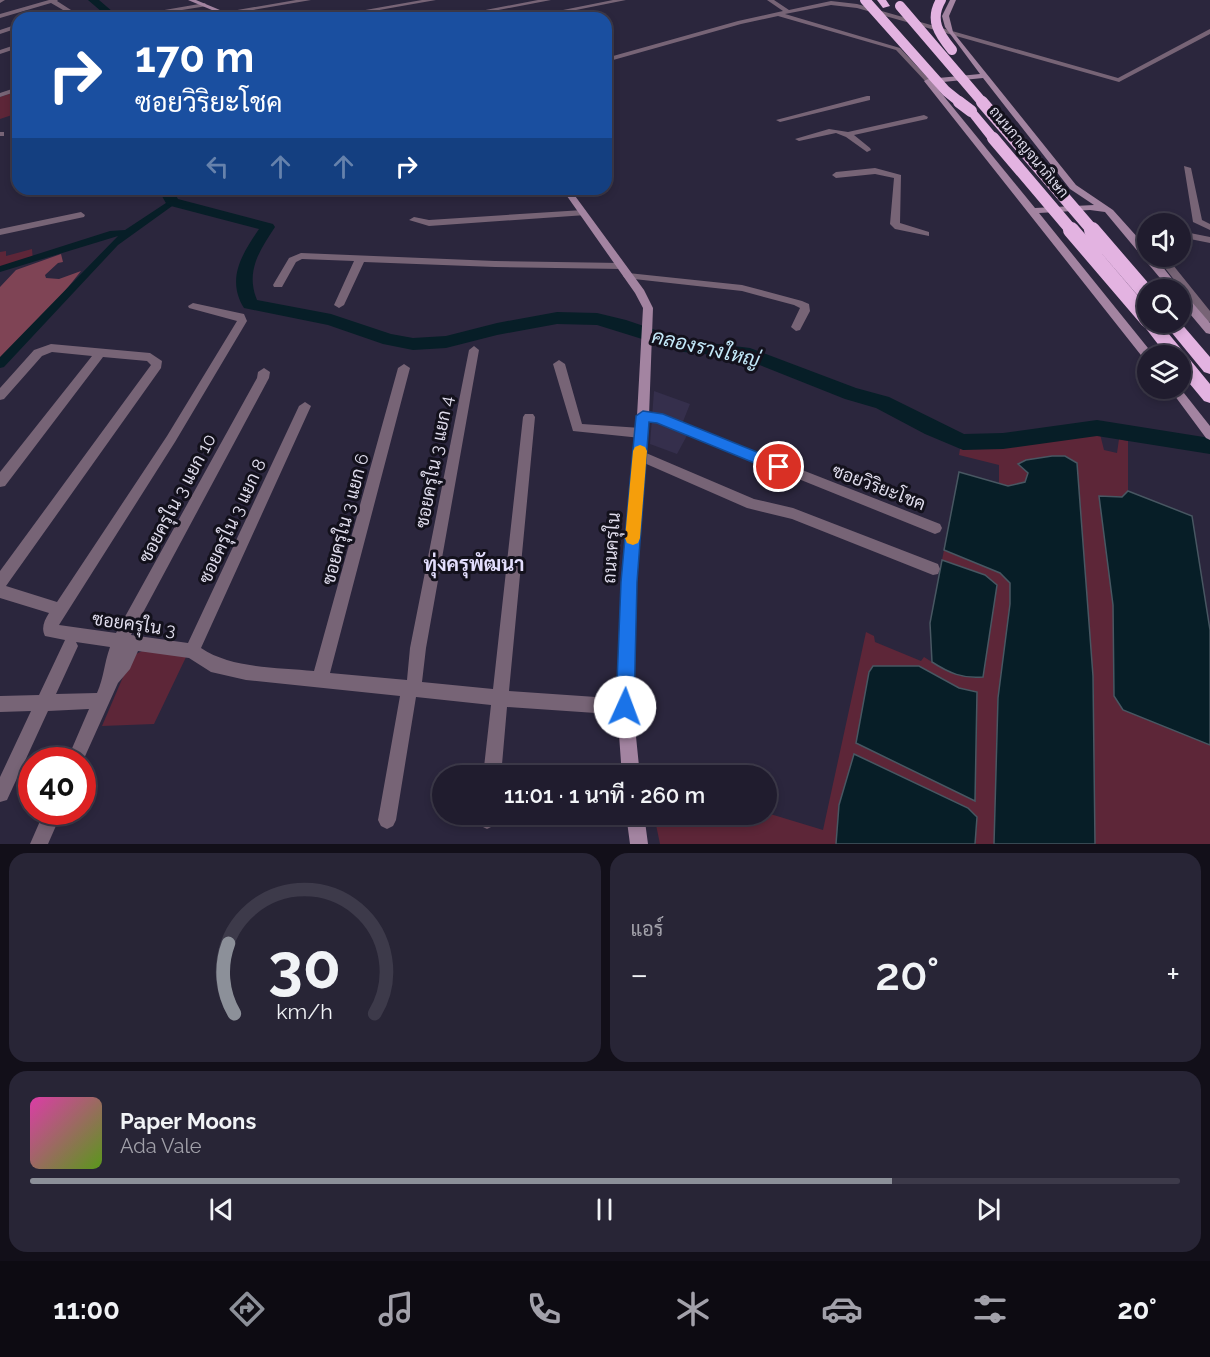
<!DOCTYPE html>
<html lang="th">
<head>
<meta charset="utf-8">
<style>
	body { margin:0; font-family:Raleway,Sarabun,sans-serif; background:#282536; color:#f1f3f6; height:100vh; display:flex; flex-direction:column; font-size:22px; white-space:nowrap }
	* { box-sizing:border-box; margin:0 }
	p { font-size:20px; color:#a2a1aa }
	.icon { flex:none; width:33px; height:33px; fill:none; stroke:currentColor; stroke-width:2; stroke-linecap:round; stroke-linejoin:round }
	.map { position:relative; height:844px; overflow:hidden }
	.panel { display:flex; flex-direction:column; gap:9px; padding:9px; background:#120f19; flex:1 }
	.panel>* { flex:none }
	.banner { position:absolute; left:12px; top:12px; width:600px; height:183px; border-radius:18px; box-shadow:0 3px 9px #0003,0 0 0 2px #3d3a4a; background:#1a4fa0; color:#fff; overflow:hidden }
	.controls { position:absolute; left:1137px; top:213px; display:grid; gap:12px }
	.controls a { display:grid; place-items:center; width:54px; height:54px; border-radius:50%; background:#201c2e; box-shadow:0 3px 9px #0003,0 0 0 2px #3d3a4a; font-size:30px }
	.speed { position:absolute; left:18px; top:747px; display:flex; gap:12px; font-size:30px; font-weight:700; text-align:center }
	.speed>* { display:grid; place-content:center; width:78px; height:78px; border-radius:50%; background:#201c2e; box-shadow:0 3px 9px #0003,0 0 0 2px #3d3a4a; line-height:1 }
	.speed .limit { border:9px solid #d22; background:#fff; color:#111 }
	.pin { position:absolute; display:grid; place-items:center; width:51px; height:51px; color:#fff; margin:-26px; border:3px solid #fff; border-radius:50%; box-shadow:0 2px 6px #0007 }
	.me { position:absolute; width:66px; margin:-33px; rotate:2deg; stroke-linejoin:round; filter:drop-shadow(0 0 4px #0008) }
	.turn { display:flex; align-items:center; gap:21px; height:126px; padding:0 24px; font-size:27px }
	.turn .icon { width:78px; height:78px; stroke-width:2.5 }
	.turn b { display:block; font-size:42px; line-height:51px }
	.lanes { display:flex; align-items:center; height:57px; padding:0 24px; background:#0003; justify-content:center; gap:30px; direction:ltr }
	.lanes .off { opacity:.35 }
	.big { font-size:45px; font-weight:600; line-height:1.1 }
	.panel .tile { flex:1; display:flex; flex-direction:column; justify-content:center; gap:9px; min-width:0; padding:0 21px; border-radius:18px; background:#282536 }
	.panel .dial { align-items:center; gap:0 }
	.dial svg { height:156px; overflow:visible; fill:none; stroke:#3d3a4a; stroke-width:7; stroke-linecap:round; text-anchor:middle }
	.dial text { fill:#f1f3f6; stroke:none }
	.song { display:flex; align-items:center; gap:18px }
	.cover { width:72px; height:72px; border-radius:9px; background:linear-gradient(135deg,hsl(320 70% 55%),hsl(90 70% 35%)) }
	.played { height:6px; border-radius:3px; background:linear-gradient(90deg,#8c9099 75%,#3d3a4a 75%) }
	.keys { display:flex; justify-content:space-around; direction:ltr }
	.heat { display:flex; justify-content:space-between; align-items:center; font-size:33px; direction:ltr }
	.panel .tiles { flex:1; display:grid; gap:9px; grid-template-columns:1fr 1fr }
	.tile:last-child { grid-column:span 2 }
	.trip { position:absolute; left:432px; top:765px; width:345px; height:60px; border-radius:30px; background:#201c2e; box-shadow:0 3px 9px #0003,0 0 0 2px #3d3a4a; font-weight:600; line-height:60px; text-align:center }
	.tab-bar { display:flex; height:96px; justify-content:space-around; align-items:center; background:#0d0b12; color:#a2a1aa }
	.tab-bar .icon { width:42px; height:42px }
	.tab-bar .current { color:#8c9099 }
	.tab-bar b { font-size:27px; color:#f1f3f6 }
	.map>svg:first-child { display:block }
	.built { fill:#352f4c }
	.green { fill:#5d2638; fill-rule:evenodd }
	.forest { fill:#7f4455 }
	.water { fill:#071e27; stroke:#485762; stroke-width:1.5 }
	.lines { fill:none; stroke-linecap:round; stroke-linejoin:round }
	.canal { fill:#071e27; fill-rule:evenodd }
	.river { fill:#071e27; fill-rule:evenodd }
	.street { fill:#776476; fill-rule:evenodd }
	.secondary { fill:#a384a1; fill-rule:evenodd }
	.highway { fill:#e3b3e1; fill-rule:evenodd }
	.highway-bridge-far2 { stroke:#e3b3e1; stroke-width:10 }
	.highway-bridge-far1 { stroke:#e3b3e1; stroke-width:12 }
	.highway-bridge { stroke:#e3b3e1; stroke-width:16 }
	.route { fill:#1a73e8; stroke:#114b97; stroke-width:1.5 }
	.slow { fill:#f59e0b }
	.labels { text-anchor:middle; dominant-baseline:central; stroke-width:6; stroke-linejoin:round; paint-order:stroke }
	.far-street-label { font-size:15px; fill:#dfdcec; stroke:#13111c }
	.street-label { font-size:18px; fill:#dfdcec; stroke:#13111c }
	.water-label { font-size:20px; font-style:italic; fill:#c3e9f9; stroke:#13111c }
	.neighbourhood-label { font-size:20px; font-weight:bold; fill:#e3defd; stroke:#13111c }
</style>
</head>
<body>
<div class="map">
<svg width="1210" height="844" viewBox="0 0 1210 844">
	<rect width="100%" height="100%" fill="#2b263d"/>
	<path class="built" d="M654,391L690,404L682,424L691,428L677,454L650,444Z"/>
	<path class="green" d="M18,91V113L0,119V97Z
		M32,249L33,261L0,270V252L6,251V256Z
		M1100,434L1104,450L1117,453L1119,439L1128,441V491L1122,497L1099,496L1113,605L1114,696L1210,745V844H1095L1093,676L1077,463C1055,451 1033,459 1025,483L1008,486L999,484V465L959,455L961,443Z
		M944,550L1000,573L1010,583V604L998,698L994,844H975L977,817L854,754L839,805L836,844H660L654,815L766,814L767,813L823,830L866,632L874,636L875,642L921,661L924,657C943,669 959,679 983,677L985,575L942,560ZM919,666L959,688L975,800L856,743Z
		M146,649L187,655L154,724L102,726L132,656Z"/>
	<path class="forest" d="M61,254L63,262L58,263L45,275L46,278L59,279L81,271L45,316L28,331L0,360V287L16,270Z"/>
	<path class="water" d="M1052,456H1065L1077,463L1093,676L1095,844H994L998,698L1010,604V583L1000,573L944,550L959,472L1008,486L1025,482L1028,473L1018,464L1026,460Z
		M1128,491L1192,516L1210,630V745L1123,710L1114,696L1113,605L1099,496L1122,497Z
		M942,560L985,575L997,585L983,677C963,679 949,673 932,662L930,623Z
		M873,666H919L959,688L977,692L975,801L856,743L869,672Z
		M854,754L968,808L977,817L975,844H836L839,805Z"/>
	<g class="lines">
		<path class="canal" d="M172,199L175,200V204L118,245L4,367L0,368V357L118,236L0,272V266L110,231L125,230Z"/>
		<path class="river" d="M88,0H99L120,18H109Z
			M158,189H172L178,199L273,224L275,227C260,250 245,271 257,300L331,314L391,334L413,338L446,336L497,323L557,312L597,313L626,320L685,340L750,348L856,388L889,397L964,434L1003,433L1097,420L1210,438V454L1097,436L1003,449L963,450L925,434L876,408L845,399L742,358L684,352L597,325L557,324L497,335L446,348L413,350L383,344L328,325L244,308C226,279 242,254 259,229L167,205Z"/>
		<path class="street" d="M0,0H5L0,3Z
			M49,0H58L57,1L71,10L52,18H43L63,10L51,3L0,18V14Z
			M296,0H311L223,15L220,13Z
			M422,0H436L334,18H320Z
			M538,0H551L457,18H444Z
			M613,0H626L536,18H523Z
			M767,0H774L789,10L831,1L857,4L1118,78L1208,30L1210,29V34L1119,82L857,8L831,5L785,14L900,48L930,80V82H926L896,50L778,16L741,24L606,62V58L738,21L783,11Z
			M205,3L207,6L132,18L124,17Z
			M18,24V28L0,34V30Z
			M18,44V48L0,54V50Z
			M18,87V91L0,97V93Z
			M867,96H870V100L780,122L776,120Z
			M924,115L928,117L927,119L854,135L870,148L871,150L867,152L846,137L836,133L799,141L795,139L829,129L848,132Z
			M15,126H18V131L12,129Z
			M0,132H4V136H0Z
			M1184,166L1191,168L1202,220L1210,224V230L1193,222Z
			M875,168L901,175L900,223L929,232V236L895,229L890,224L894,178L875,174L836,178L832,175L836,172Z
			M287,189H308L294,196Z
			M583,210L586,211V215L429,226L409,220L414,217L429,220Z
			M81,212L85,215L84,217L0,235V229Z
			M1180,231L1210,237V243L1180,237Z
			M301,253L495,261L621,263L626,266L621,269L495,267L364,262L344,305L339,308L334,305L354,261L302,259L296,262L282,287H274L273,285L289,258Z
			M1160,256H1170L1173,265L1210,311V322L1206,321L1165,268Z
			M628,273L742,285L802,301L809,304L810,311L800,330L796,331L791,327L800,308L794,305L742,291L625,278L623,276Z
			M193,303L244,314L247,321L175,442L59,625L116,633L257,378L258,372L264,368L270,372L269,378L131,635L188,643L299,406L305,402L311,406L201,648C232,669 278,667 314,671L398,368L404,364L410,368L330,673L407,680L410,648L469,350L474,346L479,350L426,648L422,682L493,689L523,417L525,414H533L535,417L509,691L625,699L631,701L633,707L631,713L625,715L507,707L501,776H483L491,705L416,697L396,820L393,826L387,829L381,826L378,820L400,696L246,680L211,672L189,658L138,651L130,669L118,683L82,763V760H67L89,709L48,711L7,800L0,802V777L31,711L0,712V696L39,695L65,640L45,636C41,628 44,621 49,613L0,598V571L151,365L147,361L103,357L5,486L0,487V472L92,356L52,352L42,356L4,399L0,400V388L34,350L51,344L150,353L162,361L161,368L6,586L57,602L167,436L237,321L189,308L188,306ZM76,642L110,647C104,664 104,677 97,693L56,694L78,646Z
			M559,360L565,364L582,424L641,428L645,430L647,433L645,436L641,438L573,431L553,364Z
			M643,411L662,415L940,524L942,528L940,532L935,534L657,422L639,419L637,416L639,413Z
			M639,450L754,499L793,508L938,564L940,569L938,574L933,575L792,519L747,508L635,459L633,455L635,451Z
			M44,812H62L48,844H30Z
			M479,814H497L493,826L487,829L481,826L478,820Z"/>
		<path class="secondary" d="M188,0H196L239,18H231Z
			M950,0H956L949,16L953,32L1076,185L1113,210L1148,249V256H1154L1181,290H1170L1105,212L1090,210L1039,213L1152,353L1153,356H1148V360L1144,359L924,81L928,79L980,74L945,27L942,16ZM983,78L1070,189L1094,205L1035,208L933,83Z
			M562,189H570L644,290L653,308L649,416L636,582L633,707L640,776H622L617,707L622,582L637,416L643,308L635,293Z
			M1180,292L1184,293L1210,323V334L1206,333L1180,302Z
			M1169,388H1180L1210,426V440L1206,438Z
			M626,814H644L648,844H630Z"/>
		<path class="highway" d="M877,0H886L890,6L883,8Z
			M971,108L975,109L997,135V141H989L967,113L965,111Z
			M1148,317V322H1159L1210,384V403L1204,401L1180,372V356H1167L1144,326L1142,322Z
			M1163,322H1180L1210,357V374L1204,372Z"/>
		<path class="highway-bridge-far2" d="M865,0L946,91L961,103
			M941,0C929,20 939,34 952,50
			M900,6L983,103"/>
		<path class="highway-bridge-far1" d="M959,102L971,111
			M982,102L1093,231
			M993,138L1072,231"/>
		<path class="highway-bridge" d="M1071,230L1148,320
			M1092,230L1148,295"/>
	</g>
	<path class="route" d="M643,411L663,414L784,463L787,467L784,471L779,473L657,423L649,422L637,582L634,707L632,713L625,716L619,713L616,707L621,582L636,416Z"/>
	<path class="slow" d="M640,445L645,447L647,451L640,538L638,543L633,545L627,543L625,538L633,451L635,447Z"/>
	<g class="labels">
		<g class="far-street-label">
			<text transform="translate(1029 152) rotate(50)">ถนนกาญจนาภิเษก</text>
		</g>
		<g class="street-label">
			<text transform="translate(434 462) rotate(-79)">ซอยครุใน 3 แยก 4</text>
			<text transform="translate(879 487) rotate(21)">ซอยวิริยะโชค</text>
			<text transform="translate(177 498) rotate(-62)">ซอยครุใน 3 แยก 10</text>
			<text transform="translate(345 519) rotate(-75)">ซอยครุใน 3 แยก 6</text>
			<text transform="translate(232 521) rotate(-65)">ซอยครุใน 3 แยก 8</text>
			<text transform="translate(611 548) rotate(-86)">ถนนครุใน</text>
			<text transform="translate(134 624) rotate(8)">ซอยครุใน 3</text>
		</g>
		<g class="water-label">
			<text transform="translate(706 348) rotate(13)">คลองรางใหญ่</text>
		</g>
		<g class="neighbourhood-label">
			<text x="474" y="564">ทุ่งครุพัฒนา</text>
		</g>
	</g>
</svg>
<div class="controls">
<a><svg class="icon" aria-label="sound" viewBox="0 0 24 24"><path d="M4 9h4l5-4v14l-5-4H4zM17 9q2 3 0 6"/></svg></a>
<a><svg class="icon" aria-label="search" viewBox="0 0 24 24"><circle cx="10" cy="10" r="6"/><path d="M15 15l6 6"/></svg></a>
<a><svg class="icon" aria-label="layers" viewBox="0 0 24 24"><path d="M12 4l9 5-9 5-9-5zM3 14l9 5 9-5"/></svg></a>
</div>
<div class="speed"><div class="limit">40</div></div>
<div class="pin" style="left:779px;top:467px;background:#d93025"><svg class="icon" aria-label="arrive" viewBox="0 0 24 24"><path d="M6 21V4h12l-3 4 3 4H6"/></svg></div>
<svg class="me" style="left:625px;top:707px" viewBox="-20 -20 40 40"><circle r="19" fill="#fff"/><path d="M0-13L10 11 0 6-10 11z" fill="#1a73e8"/></svg>
<div class="trip">11:01 · 1 นาที · 260 m</div>
<div class="banner">
<div class="turn"><svg class="icon" aria-label="right" viewBox="0 0 24 24"><path d="M7 20v-9h11M14 6l5 5-5 5"/></svg><div><b>170 m</b>ซอยวิริยะโชค</div></div>
<div class="lanes"><svg class="icon off" aria-label="left" viewBox="0 0 24 24"><path d="M17 20v-9H6M10 6l-5 5 5 5"/></svg><svg class="icon off" aria-label="ahead" viewBox="0 0 24 24"><path d="M12 20V5M6 11l6-6 6 6"/></svg><svg class="icon off" aria-label="ahead" viewBox="0 0 24 24"><path d="M12 20V5M6 11l6-6 6 6"/></svg><svg class="icon" aria-label="right" viewBox="0 0 24 24"><path d="M7 20v-9h11M14 6l5 5-5 5"/></svg></div>
</div>
</div>
<section class="panel">
<div class="tiles">
<div class="tile dial"><svg viewBox="0 0 100 80">
<path d="M14 69A42 42 0 1 1 86 69"/>
<path d="M14 69A42 42 0 0 1 11 33" stroke="#8c9099"/>
<text x="50" y="56" font-size="32" font-weight="700">30</text>
<text x="50" y="72" font-size="11">km/h</text>
</svg></div>
<div class="tile"><p>แอร์</p>
<div class="heat"><a>−</a><b class="big">20°</b><a>+</a></div>
</div>
<div class="tile">
<div class="song"><i class="cover"></i><div><b>Paper Moons</b><p>Ada Vale</p></div></div>
<div class="played"></div>
<div class="keys"><svg class="icon" aria-label="previous" viewBox="0 0 24 24"><path d="M18 5L8 12l10 7zM5 5v14"/></svg><svg class="icon" aria-label="pause" viewBox="0 0 24 24"><path d="M8 5v14M16 5v14"/></svg><svg class="icon" aria-label="next" viewBox="0 0 24 24"><path d="M6 5l10 7-10 7zM19 5v14"/></svg></div>
</div>
</div>
</section>
<nav class="tab-bar">
<b>11:00</b>
<svg class="icon current" aria-label="directions" viewBox="0 0 24 24"><path d="M12 3l9 9-9 9-9-9zM9 14v-3h6M13 9l2 2-2 2"/></svg>
<svg class="icon" aria-label="music" viewBox="0 0 24 24"><path d="M9 18V5l10-2v13"/><circle cx="6" cy="18" r="3"/><circle cx="16" cy="16" r="3"/></svg>
<svg class="icon" aria-label="phone" viewBox="0 0 24 24"><path d="M5 4h4l2 5-3 2q2 4 5 5l2-3 5 2v4C11 20 4 13 5 4z"/></svg>
<svg class="icon" aria-label="climate" viewBox="0 0 24 24"><path d="M12 3v18M4 7l16 10M4 17L20 7"/></svg>
<svg class="icon" aria-label="car" viewBox="0 0 24 24"><path d="M5 17H2v-5l4-1 3-4h7l3 4 3 1v5h-3M9 17h6M6 11h13"/><circle cx="7" cy="17" r="2"/><circle cx="17" cy="17" r="2"/></svg>
<svg class="icon" aria-label="filters" viewBox="0 0 24 24"><path d="M4 7h16M4 17h16"/><circle cx="9" cy="7" r="2"/><circle cx="15" cy="17" r="2"/></svg>
<b>20°</b>
</nav>
</body>
</html>
